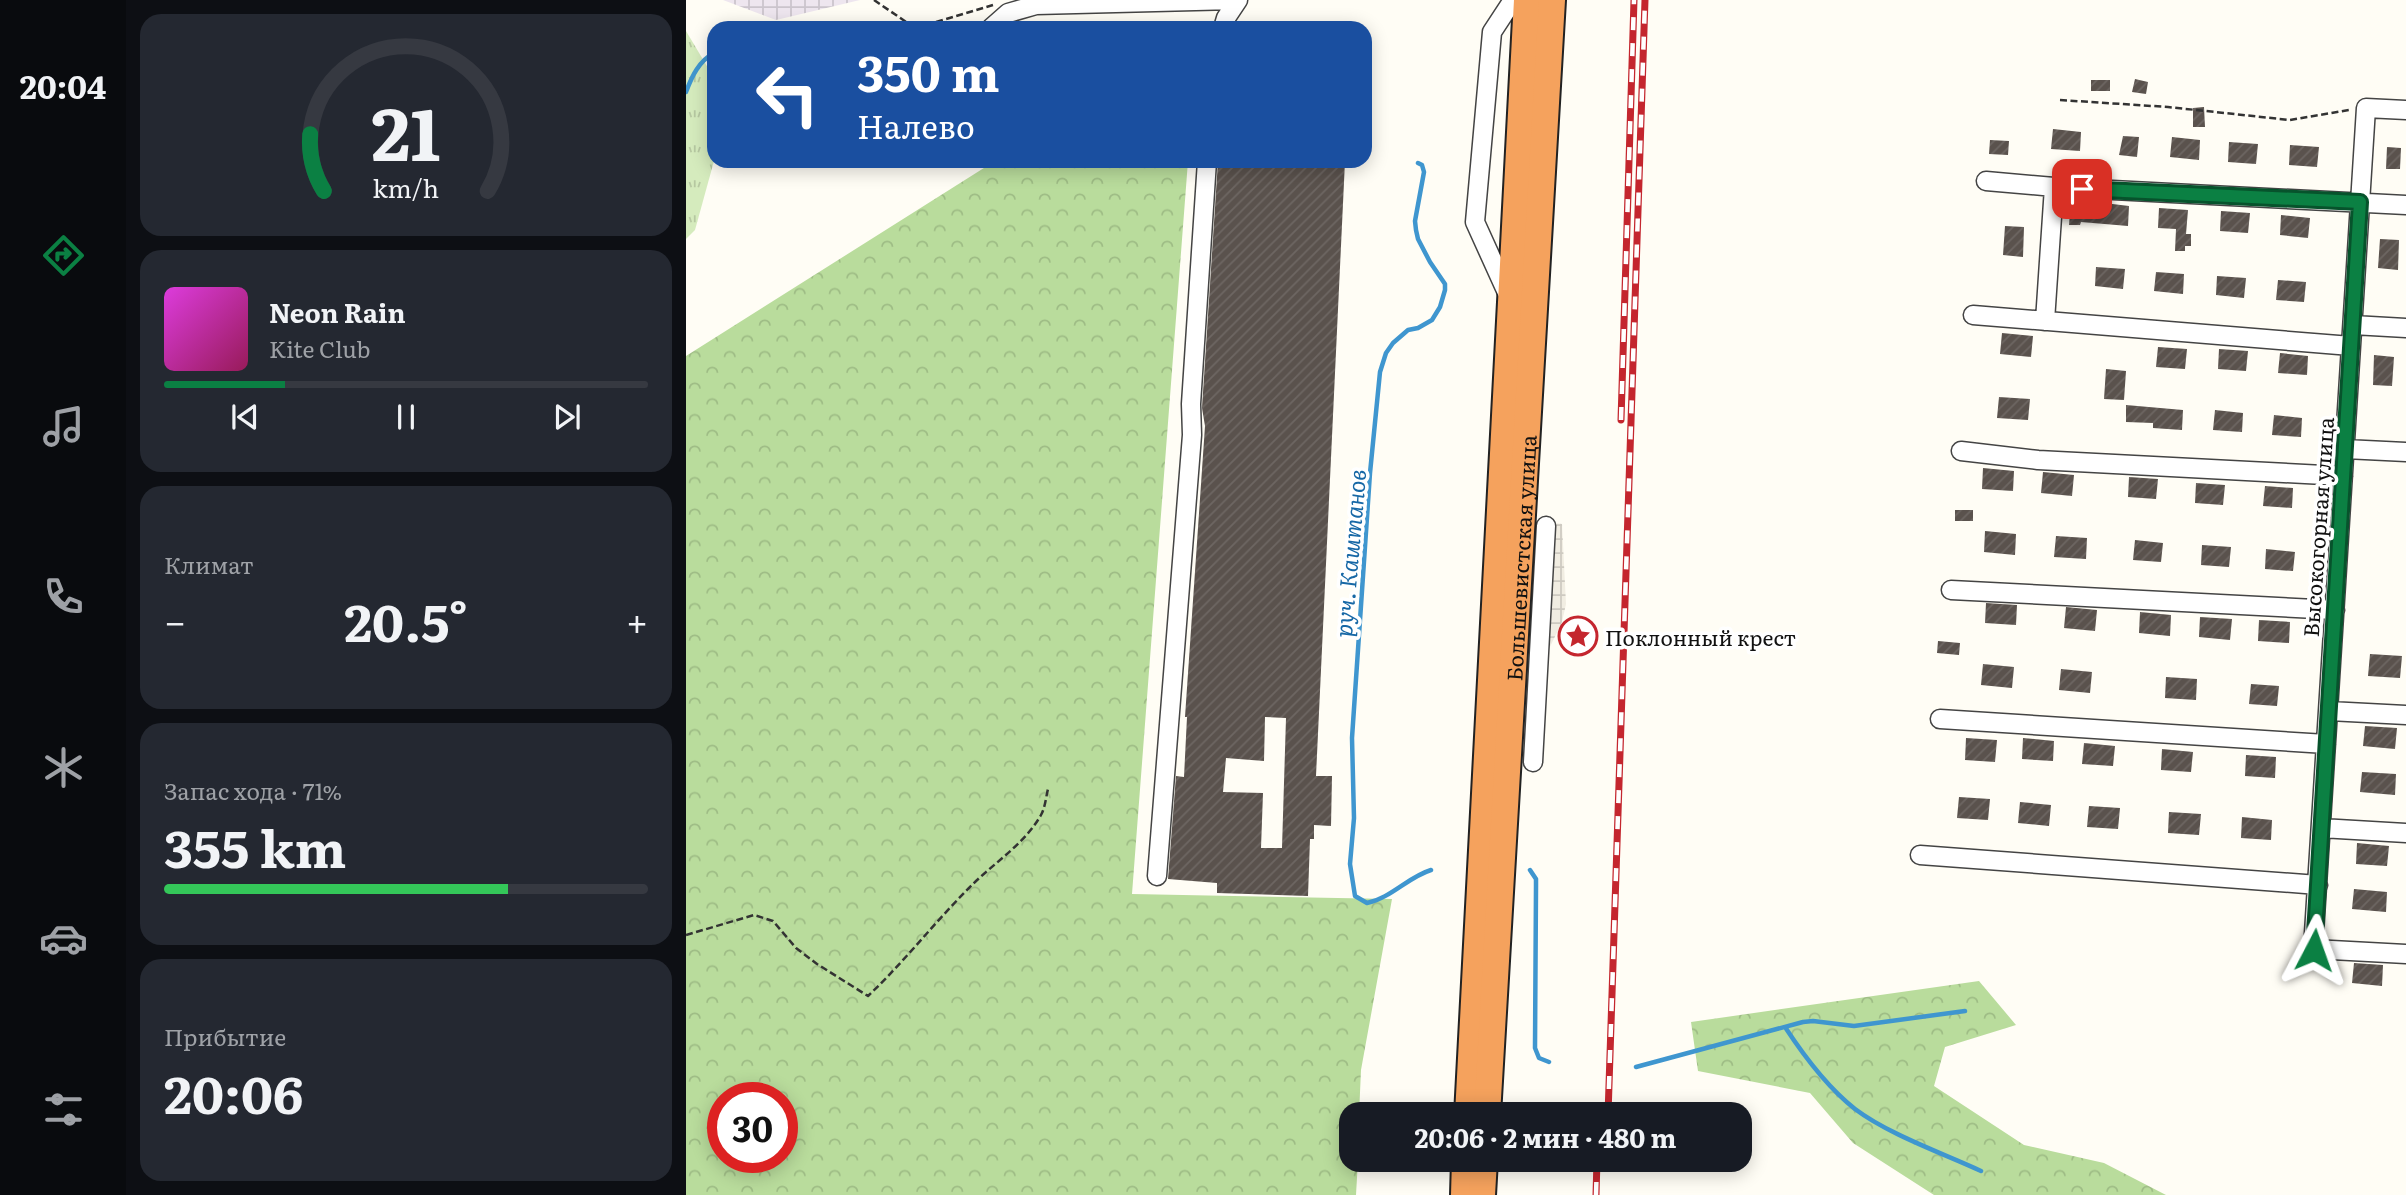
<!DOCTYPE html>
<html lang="ru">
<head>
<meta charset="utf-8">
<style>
	body { margin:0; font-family:Literata,serif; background:#242831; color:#f1f3f6; height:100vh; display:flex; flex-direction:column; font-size:26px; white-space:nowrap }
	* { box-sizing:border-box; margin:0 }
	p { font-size:23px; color:#9ea1a6 }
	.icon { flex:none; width:38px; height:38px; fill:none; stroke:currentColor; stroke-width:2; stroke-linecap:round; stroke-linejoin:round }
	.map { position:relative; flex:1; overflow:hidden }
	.details { display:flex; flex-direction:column; gap:14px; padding:14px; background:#0d0f14; width:560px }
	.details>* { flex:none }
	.top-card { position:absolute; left:21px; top:21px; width:665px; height:147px; border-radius:21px; box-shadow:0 4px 18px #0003; background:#1a4fa0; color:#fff; overflow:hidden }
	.speed { position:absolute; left:21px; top:1082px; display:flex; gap:14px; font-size:35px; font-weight:700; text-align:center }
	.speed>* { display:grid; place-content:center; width:91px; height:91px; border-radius:50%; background:#171b24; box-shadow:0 4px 18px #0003; line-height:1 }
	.speed .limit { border:10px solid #d22; background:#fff; color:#111 }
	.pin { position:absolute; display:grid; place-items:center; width:60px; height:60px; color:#fff; margin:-30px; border-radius:14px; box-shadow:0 4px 10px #0006 }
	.me { position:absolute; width:77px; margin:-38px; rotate:4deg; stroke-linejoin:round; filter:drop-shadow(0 0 5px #0008) }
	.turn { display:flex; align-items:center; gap:24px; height:147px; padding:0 35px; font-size:32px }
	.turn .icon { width:91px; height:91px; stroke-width:2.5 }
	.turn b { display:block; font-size:49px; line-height:60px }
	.big { font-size:52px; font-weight:700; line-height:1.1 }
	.details .tile { flex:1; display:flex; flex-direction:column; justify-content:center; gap:10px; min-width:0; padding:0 24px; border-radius:21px; background:#242831 }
	.details .dial { align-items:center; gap:0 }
	.dial svg { height:182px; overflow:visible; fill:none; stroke:#363941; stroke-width:7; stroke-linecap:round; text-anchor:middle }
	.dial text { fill:#f1f3f6; stroke:none }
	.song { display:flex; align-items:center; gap:21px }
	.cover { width:84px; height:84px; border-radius:10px; background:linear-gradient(135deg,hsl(300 70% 55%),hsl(330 70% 35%)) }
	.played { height:7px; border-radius:4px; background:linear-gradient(90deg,#0b8043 25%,#363941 25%) }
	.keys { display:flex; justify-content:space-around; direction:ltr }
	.heat { display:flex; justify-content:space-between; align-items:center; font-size:38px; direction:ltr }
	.charge { height:10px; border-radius:5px; background:linear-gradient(90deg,#34c759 71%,#363941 0) }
	.trip { position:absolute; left:653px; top:1102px; width:413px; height:70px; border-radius:21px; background:#171b24; box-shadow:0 4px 18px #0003; font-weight:700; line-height:70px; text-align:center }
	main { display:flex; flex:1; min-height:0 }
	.menu { display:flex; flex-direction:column; width:126px; justify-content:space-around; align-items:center; background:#090b0e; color:#9ea1a6 }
	.menu .icon { width:49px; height:49px }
	.menu .selected { color:#0b8043 }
	.menu b { font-size:32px; color:#f1f3f6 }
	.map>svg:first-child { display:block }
	.industrial { fill:url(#industrial-grid) }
	.grass { fill:url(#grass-tufts) }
	.forest { fill:url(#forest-crowns); fill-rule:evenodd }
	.plaza { fill:url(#plaza-grid) }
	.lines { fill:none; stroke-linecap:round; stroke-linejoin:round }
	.stream { stroke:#3f96cf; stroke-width:4.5 }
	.building { fill:url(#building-hatch); fill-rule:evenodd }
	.minor-casing { stroke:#444; stroke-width:21 }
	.highway-casing { stroke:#222; stroke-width:30 }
	.path { stroke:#333; stroke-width:2.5; stroke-dasharray:7 3.5; stroke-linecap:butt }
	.minor { stroke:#fff; stroke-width:18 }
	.highway { stroke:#f5a25d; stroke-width:26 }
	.rail-casing { stroke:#c4262e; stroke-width:7 }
	.rail { stroke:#fff; stroke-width:4.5; stroke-dasharray:13; stroke-linecap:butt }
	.route-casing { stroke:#07532c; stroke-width:18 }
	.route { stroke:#0b8043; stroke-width:12 }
	.labels { text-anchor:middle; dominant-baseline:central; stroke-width:7; stroke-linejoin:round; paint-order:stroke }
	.street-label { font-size:21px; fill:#111; stroke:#fff }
	.poi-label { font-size:21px; fill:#111; stroke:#fff; text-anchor:start }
	.water-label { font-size:23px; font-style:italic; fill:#1768a6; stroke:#fff }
</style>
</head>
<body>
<main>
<nav class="menu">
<b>20:04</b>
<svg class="icon selected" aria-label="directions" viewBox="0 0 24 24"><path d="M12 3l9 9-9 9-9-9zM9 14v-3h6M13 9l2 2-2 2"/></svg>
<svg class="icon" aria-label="music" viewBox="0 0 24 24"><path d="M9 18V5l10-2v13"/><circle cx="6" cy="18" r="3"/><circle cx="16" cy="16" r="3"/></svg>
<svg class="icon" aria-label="phone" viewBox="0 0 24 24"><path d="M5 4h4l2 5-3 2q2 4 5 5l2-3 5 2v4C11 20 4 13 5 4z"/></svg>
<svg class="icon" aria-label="climate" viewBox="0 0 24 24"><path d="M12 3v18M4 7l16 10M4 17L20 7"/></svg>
<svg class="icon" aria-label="car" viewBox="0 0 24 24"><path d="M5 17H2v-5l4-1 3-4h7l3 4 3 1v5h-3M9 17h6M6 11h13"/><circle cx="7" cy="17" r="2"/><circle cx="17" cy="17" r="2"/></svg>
<svg class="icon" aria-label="filters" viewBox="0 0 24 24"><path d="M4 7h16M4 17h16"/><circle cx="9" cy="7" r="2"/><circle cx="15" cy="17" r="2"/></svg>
</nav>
<section class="details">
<div class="tile dial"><svg viewBox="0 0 100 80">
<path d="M14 69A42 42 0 1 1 86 69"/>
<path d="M14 69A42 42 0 0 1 8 44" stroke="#0b8043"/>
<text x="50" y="56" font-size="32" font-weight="700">21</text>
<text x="50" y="72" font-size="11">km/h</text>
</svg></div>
<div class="tile">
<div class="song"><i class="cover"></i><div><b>Neon Rain</b><p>Kite Club</p></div></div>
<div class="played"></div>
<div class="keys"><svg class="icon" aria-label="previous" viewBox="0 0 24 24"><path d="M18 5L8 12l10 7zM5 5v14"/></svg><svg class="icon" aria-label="pause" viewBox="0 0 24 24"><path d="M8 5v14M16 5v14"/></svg><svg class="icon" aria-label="next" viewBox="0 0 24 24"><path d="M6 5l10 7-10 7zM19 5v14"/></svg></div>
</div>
<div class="tile"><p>Климат</p>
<div class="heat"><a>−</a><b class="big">20.5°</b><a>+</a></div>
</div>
<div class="tile"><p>Запас хода · 71%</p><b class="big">355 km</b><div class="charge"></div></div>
<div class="tile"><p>Прибытие</p><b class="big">20:06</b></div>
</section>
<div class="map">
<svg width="1720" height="1195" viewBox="0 0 1720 1195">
	<defs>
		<pattern id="industrial-grid" width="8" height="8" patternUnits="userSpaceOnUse" patternTransform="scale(1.75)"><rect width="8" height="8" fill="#eee6ef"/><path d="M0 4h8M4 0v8" fill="none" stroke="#cbc4cc"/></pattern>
		<pattern id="grass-tufts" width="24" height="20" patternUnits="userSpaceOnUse" patternTransform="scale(1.75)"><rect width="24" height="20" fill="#d5ebbd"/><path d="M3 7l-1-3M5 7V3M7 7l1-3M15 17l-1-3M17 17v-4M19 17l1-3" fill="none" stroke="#b6c8a1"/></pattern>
		<pattern id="forest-crowns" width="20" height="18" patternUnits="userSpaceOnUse" patternTransform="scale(1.75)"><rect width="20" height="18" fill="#b9dc9c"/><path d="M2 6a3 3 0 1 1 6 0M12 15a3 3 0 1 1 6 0" fill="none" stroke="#9ebc85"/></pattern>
		<pattern id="plaza-grid" width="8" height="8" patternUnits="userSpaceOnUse" patternTransform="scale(1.75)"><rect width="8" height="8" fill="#f1ede2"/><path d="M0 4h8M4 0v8" fill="none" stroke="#cecac1"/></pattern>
		<pattern id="building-hatch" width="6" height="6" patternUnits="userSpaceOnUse" patternTransform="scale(1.75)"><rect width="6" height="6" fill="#5a524d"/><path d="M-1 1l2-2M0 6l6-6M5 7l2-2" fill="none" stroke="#6d6662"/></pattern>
	</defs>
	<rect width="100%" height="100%" fill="#fffdf5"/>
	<path class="industrial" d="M37,0H174L90,20Z"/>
	<path class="grass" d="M0,31L28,78V161L9,230L0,239Z"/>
	<path class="forest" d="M309,161H502L446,894L706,899L675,1070L673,1115H665V1160H672L670,1195H0V356ZM37,1097H96V1157H37Z
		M1293,981L1330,1025L1259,1047L1248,1086L1338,1145L1418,1163L1480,1195H1248L1167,1143L1124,1093L1012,1071L1005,1022Z"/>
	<path class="plaza" d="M869,523L876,524L880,604L876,622L862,651V679L848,678L863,632Z"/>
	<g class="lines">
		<path class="stream" d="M0,92C6,76 13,61 28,53
			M732,163L736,165L738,172L729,221L730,230L732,239L744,262L759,284V290L754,307L746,320L732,328L722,330L707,343L700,353L694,372L684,473L666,738L668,818L664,864L669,896L681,903C705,898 722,877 745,870
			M844,870L850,879V886L849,1048L853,1058L863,1062
			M1099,1027C1118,1056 1141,1087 1169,1109C1202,1134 1256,1153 1295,1171
			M950,1067L1117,1022L1127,1021L1168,1026L1279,1011"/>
	</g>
	<path class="building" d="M1449,79L1462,82L1460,94L1446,92Z
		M1405,80H1424V91H1405Z
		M1518,107L1519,127H1507V108Z
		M1367,129L1395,132L1394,151L1365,149Z
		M1437,136L1453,137L1451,157L1433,155Z
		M1486,137L1514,140L1513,160L1484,157Z
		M1304,140L1323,141L1322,155L1303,154Z
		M1543,142L1572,144L1570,164L1542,162Z
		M1604,145L1633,147L1631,167L1603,165Z
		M1701,147L1715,148L1714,169H1700Z
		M532,161H659L630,776H646L645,826L628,825V839H624L622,896L531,893V883L482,879L490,776L498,777L501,717H499L519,426L516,408ZM579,717L600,718L596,848H575L577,793L537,792L540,758L578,761Z
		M1385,199L1443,206L1442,226L1395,222L1394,225H1383Z
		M1473,208L1502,210L1500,234H1505V246H1499V251H1489L1490,229L1472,228Z
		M1535,211L1564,213L1562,233L1534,231Z
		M1595,215L1624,218L1622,238L1594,235Z
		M1319,226L1338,227L1337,257L1317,255Z
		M1694,239L1713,240L1712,270L1692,268Z
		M1410,267L1439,269L1437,289L1409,286Z
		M1470,272L1498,274L1497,294L1468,291Z
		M1531,276L1560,278L1558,298L1530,295Z
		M1592,280L1620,282L1618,302L1590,300Z
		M1316,333L1347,336L1345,357L1314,354Z
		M1472,347L1501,349L1499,369L1470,367Z
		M1533,349L1562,351L1560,371L1532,369Z
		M1594,353L1622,356L1621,375L1592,373Z
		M1688,355L1708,357L1706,386L1687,385Z
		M1420,369L1440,371L1438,400L1418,399Z
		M1313,397L1344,399L1342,420L1311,418Z
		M1440,405L1497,410L1496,430L1467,428V423L1440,422Z
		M1529,410L1557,413L1556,432L1527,430Z
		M1588,415L1616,418L1615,437L1586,435Z
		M1297,468L1328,471L1327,491L1296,489Z
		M1357,472L1388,475L1386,496L1355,493Z
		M1443,477L1472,479L1470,499L1442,497Z
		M1510,483L1539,485L1537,505L1509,503Z
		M1579,486L1607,488L1606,508L1577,506Z
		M1269,510H1287V521H1269Z
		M1299,531L1330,534L1329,555L1298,552Z
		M1370,536L1401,538L1400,559L1368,557Z
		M1449,540L1477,543L1475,562L1447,560Z
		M1516,545L1545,547L1543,567L1515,565Z
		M1580,549L1609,552L1607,571L1579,569Z
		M1300,603L1331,605L1330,625L1299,623Z
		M1380,607L1411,610L1409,631L1378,628Z
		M1454,612L1485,615L1484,636L1453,633Z
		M1514,617L1546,619L1544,640L1513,637Z
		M1573,620L1604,622L1603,643L1572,641Z
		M1252,641L1274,643L1273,655L1251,653Z
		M1684,654L1716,656L1714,678L1682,676Z
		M1297,664L1328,667L1326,688L1295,685Z
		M1375,669L1406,672L1404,693L1373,690Z
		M1480,677L1511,679L1510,700L1479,698Z
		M1565,684L1593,686L1591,706L1563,704Z
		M1679,726L1711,728L1709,749L1677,746Z
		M1280,738L1311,740L1309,762L1279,760Z
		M1337,738L1368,741L1367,761L1336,759Z
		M1398,743L1429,746L1427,766L1396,764Z
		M1476,749L1507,752L1505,772L1475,770Z
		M1560,755L1590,757L1589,778L1559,776Z
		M1676,772L1710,774L1709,795L1674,792Z
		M1273,797L1304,799L1302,820L1271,818Z
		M1334,802L1365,805L1363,826L1332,823Z
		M1403,806L1434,808L1432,829L1401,827Z
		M1483,812L1515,814L1513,835L1482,833Z
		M1556,817L1586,820L1585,840L1555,838Z
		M1671,843L1703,846L1701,866L1670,864Z
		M1668,889L1701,892L1700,912L1666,909Z
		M1668,963L1697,965L1696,986L1666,983Z"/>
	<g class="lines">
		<defs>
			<path id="minor" d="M305,28L322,13L350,5L549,0
				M537,28L540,18L552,0
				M1720,110L1680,108L1627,949L1720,954
				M1300,181L1368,187L1720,205
				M823,297L789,222L806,32L827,0
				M1287,315L1665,346
				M1359,321L1368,187
				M1667,325L1720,328
				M1659,449L1720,452
				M1275,451L1352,460L1657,476
				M1265,590L1649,610
				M1643,711L1720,715
				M1254,719L1640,744
				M847,762L860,526
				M1635,828L1720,833
				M1234,855L1632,885
				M471,876L506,435L505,404L521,161"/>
			<g id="highway">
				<path d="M782,1115L841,0"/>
				<path id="s1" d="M801,1115L866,0"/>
				<path d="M778,1195L779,1160"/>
				<path d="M796,1195L798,1160"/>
			</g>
		</defs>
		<use href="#minor" class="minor-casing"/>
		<use href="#highway" class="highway-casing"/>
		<path class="path" d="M188,0L229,28
			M230,28L307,5
			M1374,100L1482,107L1604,120L1663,110
			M0,935L68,915L87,921L110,948L131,964L182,996C218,962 248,923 283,888C306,864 338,845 355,815C359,808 360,797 362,789"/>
		<use href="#minor" class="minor"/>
		<use href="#highway" class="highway"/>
		<defs>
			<path id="rail" d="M935,420L948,0
				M922,1115L959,0
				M910,1195L911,1160"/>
		</defs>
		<use href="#rail" class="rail-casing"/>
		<use href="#rail" class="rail"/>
	</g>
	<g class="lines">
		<defs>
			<path id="route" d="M1396,189L1674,202L1628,950"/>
		</defs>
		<use href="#route" class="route-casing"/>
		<use href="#route" class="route"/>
	</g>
	<defs>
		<symbol id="sight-ring" viewBox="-11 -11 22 22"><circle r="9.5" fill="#fff" stroke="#c4262e" stroke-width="1.5"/><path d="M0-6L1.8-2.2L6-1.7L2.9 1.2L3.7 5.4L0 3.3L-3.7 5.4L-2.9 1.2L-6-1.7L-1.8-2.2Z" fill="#c4262e"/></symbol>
	</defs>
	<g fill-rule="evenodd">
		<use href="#sight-ring" x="870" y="614" width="44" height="44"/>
	</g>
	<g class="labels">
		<g class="street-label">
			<text transform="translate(1631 527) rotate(-86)">Высокогорная улица</text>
			<text stroke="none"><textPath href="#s1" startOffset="558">Большевистская улица</textPath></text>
		</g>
		<g class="poi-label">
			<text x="919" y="636">Поклонный крест</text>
		</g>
		<g class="water-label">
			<text transform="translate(663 553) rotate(-85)">руч. Каштанов</text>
		</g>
	</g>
</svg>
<div class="speed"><div class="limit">30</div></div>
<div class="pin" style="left:1396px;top:189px;background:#d93025"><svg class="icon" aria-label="arrive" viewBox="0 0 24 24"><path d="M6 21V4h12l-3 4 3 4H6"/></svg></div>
<svg class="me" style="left:1628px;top:950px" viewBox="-20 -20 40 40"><path d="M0-17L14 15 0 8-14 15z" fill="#0b8043" stroke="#fff" stroke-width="4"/></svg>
<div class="trip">20:06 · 2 мин · 480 m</div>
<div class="top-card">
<div class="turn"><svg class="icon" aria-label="left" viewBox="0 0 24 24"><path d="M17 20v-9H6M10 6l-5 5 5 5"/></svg><div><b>350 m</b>Налево</div></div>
</div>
</div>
</main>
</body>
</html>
